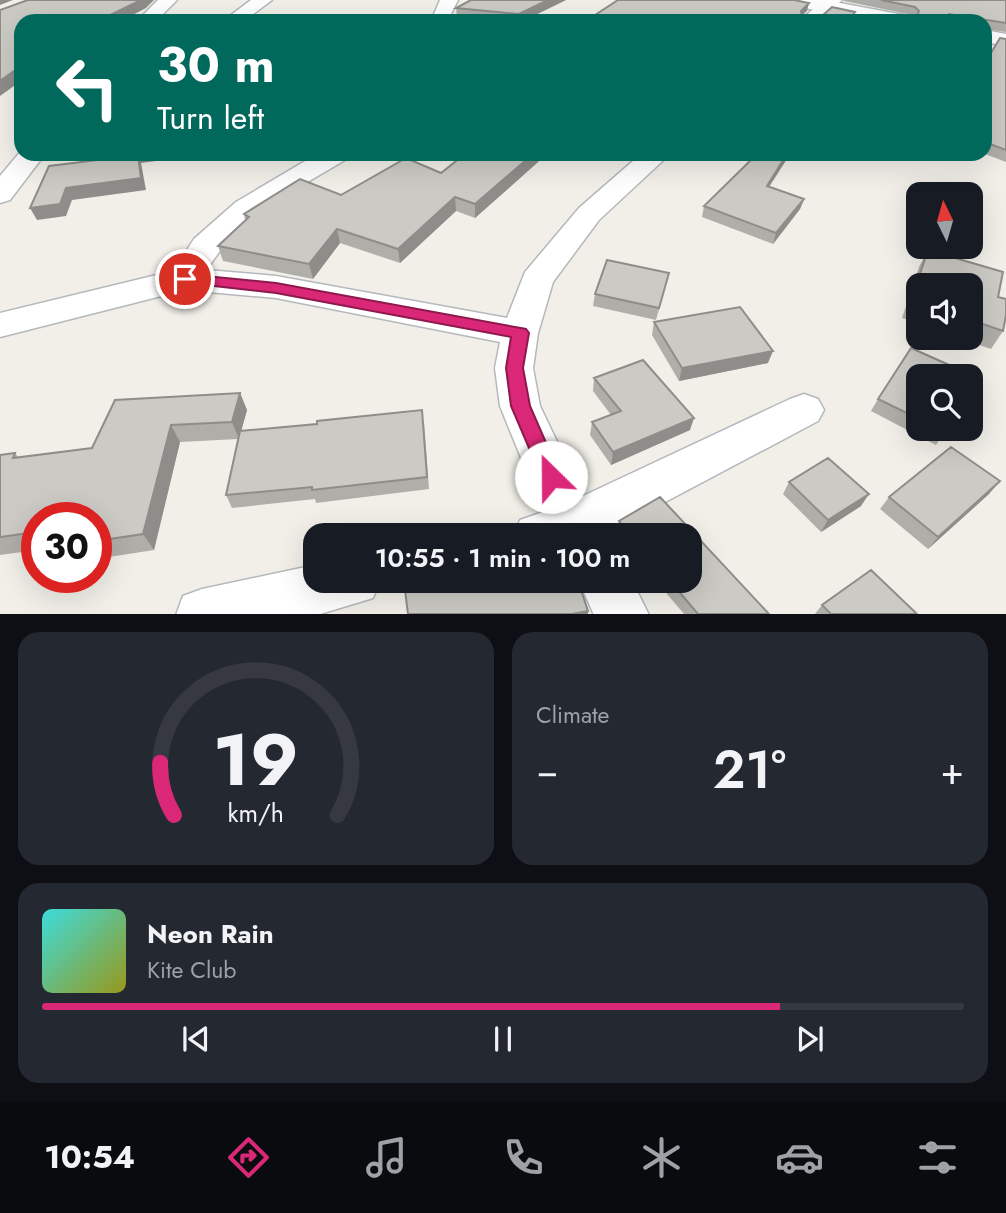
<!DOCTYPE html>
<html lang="en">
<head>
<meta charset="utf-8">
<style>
	body { margin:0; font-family:Jost,sans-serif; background:#242831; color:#f1f3f6; height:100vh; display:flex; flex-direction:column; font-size:26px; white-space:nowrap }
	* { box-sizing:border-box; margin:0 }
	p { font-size:23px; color:#9ea1a6 }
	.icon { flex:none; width:38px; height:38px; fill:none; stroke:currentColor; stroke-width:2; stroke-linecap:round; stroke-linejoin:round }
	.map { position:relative; height:614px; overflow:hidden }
	.details { display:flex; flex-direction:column; gap:18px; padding:18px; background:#0d0f14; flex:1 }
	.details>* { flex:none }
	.top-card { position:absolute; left:14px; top:14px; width:978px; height:147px; border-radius:21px; box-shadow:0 7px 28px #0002; background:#00695c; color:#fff; overflow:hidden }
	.needle { width:46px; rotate:355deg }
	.controls { position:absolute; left:906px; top:182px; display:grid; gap:14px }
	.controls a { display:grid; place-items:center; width:77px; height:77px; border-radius:14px; background:#171b24; box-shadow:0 7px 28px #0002; font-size:35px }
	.speed { position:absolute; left:21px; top:502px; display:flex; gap:14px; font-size:35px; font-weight:700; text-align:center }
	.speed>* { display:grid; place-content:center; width:91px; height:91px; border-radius:50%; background:#171b24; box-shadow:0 7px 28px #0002; line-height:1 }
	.speed .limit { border:10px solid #d22; background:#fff; color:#111 }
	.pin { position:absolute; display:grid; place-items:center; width:60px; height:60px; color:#fff; margin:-30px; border:4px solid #fff; border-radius:50%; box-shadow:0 2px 7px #0007 }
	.me { position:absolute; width:77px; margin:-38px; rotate:337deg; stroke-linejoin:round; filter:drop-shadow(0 0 5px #0008) }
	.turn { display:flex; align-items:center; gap:24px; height:147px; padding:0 28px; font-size:32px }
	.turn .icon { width:91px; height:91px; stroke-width:2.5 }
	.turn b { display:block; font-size:49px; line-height:60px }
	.big { font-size:52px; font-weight:600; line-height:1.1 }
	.details .widget { flex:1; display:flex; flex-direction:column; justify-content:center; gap:10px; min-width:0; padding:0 24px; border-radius:21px; background:#242831 }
	.details .dial { align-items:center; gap:0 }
	.dial svg { height:182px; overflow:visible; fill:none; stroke:#363941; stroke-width:7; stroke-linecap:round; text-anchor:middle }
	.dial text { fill:#f1f3f6; stroke:none }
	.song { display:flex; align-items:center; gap:21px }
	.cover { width:84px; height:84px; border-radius:10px; background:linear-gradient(135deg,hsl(180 70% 55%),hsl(60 70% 35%)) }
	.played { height:7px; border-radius:4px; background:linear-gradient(90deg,#db2777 80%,#363941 80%) }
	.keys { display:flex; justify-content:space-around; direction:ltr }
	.heat { display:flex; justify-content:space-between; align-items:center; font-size:38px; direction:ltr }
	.details .tiles { flex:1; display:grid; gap:18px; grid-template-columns:1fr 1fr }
	.widget:last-child { grid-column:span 2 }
	.trip { position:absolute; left:303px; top:523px; width:399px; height:70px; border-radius:21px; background:#171b24; box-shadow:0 7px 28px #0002; font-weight:600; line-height:70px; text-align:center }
	.tabs { display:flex; height:112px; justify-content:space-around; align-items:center; background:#090b0e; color:#9ea1a6 }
	.tabs .icon { width:49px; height:49px }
	.tabs .current { color:#db2777 }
	.tabs b { font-size:32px; color:#f1f3f6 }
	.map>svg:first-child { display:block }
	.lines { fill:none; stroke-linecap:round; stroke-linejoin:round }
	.street-casing { stroke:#b5b8bc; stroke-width:3 }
	.secondary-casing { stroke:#b6babf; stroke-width:3 }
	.street { fill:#fff; fill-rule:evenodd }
	.secondary { fill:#fff; fill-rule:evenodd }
	.wall { fill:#afaea9 }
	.shaded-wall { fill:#8f8d8a }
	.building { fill:#cccac5; stroke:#8f8d8a; stroke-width:2 }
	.route { fill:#db2777; stroke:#8e194d; stroke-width:2 }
</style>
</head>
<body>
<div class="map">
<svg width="1006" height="615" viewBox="0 0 1006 615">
	<rect width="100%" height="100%" fill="#f1efe8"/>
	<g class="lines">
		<defs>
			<path id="street" d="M158,0H177L156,21H137Z
				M251,0H272L244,21H223Z
				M440,0H458L450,16L456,21H431Z
				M823,0H842L820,21H800Z
				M21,151V154H45L10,200L0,203V176Z
				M317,154H349L345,160C295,190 237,218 207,270L276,276L507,318L525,272L579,208L641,154H670L599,220L553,282L538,333L533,368L540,406L583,496L790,399L804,394L818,399L824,410L818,421L601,536H513L520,520L543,512L500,406L495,368L500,342L276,298L185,290L0,337V313L173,271L194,239L236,202Z
				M315,565V581H380L373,598L317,615H176L183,596L202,589Z
				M579,581H632L649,615H594Z"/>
			<path id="secondary" d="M785,0H824L904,15L911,17L914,21H873L794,6Z
				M985,30L1006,34V46L985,42Z"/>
		</defs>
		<use href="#street" class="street-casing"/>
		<use href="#secondary" class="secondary-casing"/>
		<use href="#street" class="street"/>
		<use href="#secondary" class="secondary"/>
	</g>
	<path class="wall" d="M471,0H566L523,21H498L457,17L456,8Z
		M844,0H1006V32L985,29V21H869L871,15H913L844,1Z
		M1006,39V162L985,154V63Z
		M465,154H547L475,218L456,211L400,263L340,243L313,279L223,261L218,246L245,220L244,214L341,195L441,173Z
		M749,154H790L769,187L804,199L800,209L773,244L702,217L704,206L754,157L749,155Z
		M928,250L1003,272L998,297L1006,299V315L1003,331L991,349L959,338H971V285H919V323L902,318L919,267Z
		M666,285L656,320L593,306L595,294Z
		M654,322L768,363L679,381L652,335Z
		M919,376V429H947L936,445L871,411L878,399Z
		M594,378L690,430L611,465L590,435L592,422L611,415L593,391Z
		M240,393L247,410L241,431L424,422L429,489L316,503L315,499L232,508L226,495L238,439L180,442L154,550L96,559V518H37V550L0,555V455L15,453L18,457L92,448Z
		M789,482L861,506L821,532L783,494Z
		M989,494L928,549L880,509L889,497Z
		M660,497L769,614H684L656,581H690V536H618L617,533L619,521Z
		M822,605L917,614H815Z"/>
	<path class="shaded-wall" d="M0,0H13L0,5Z
		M141,0H154L146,8L121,21H98Z
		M548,0H566L523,21H519V14Z
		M809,3L807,11L798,19L801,11Z
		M21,66V81L0,96V81Z
		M119,154H158L156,161L141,163L146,190L72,200L66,216L37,220L30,208L66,188L111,166L106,155Z
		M533,154H547L475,218V204Z
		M787,154H790L763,196L767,186Z
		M455,197L456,211L400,263L398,249Z
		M804,199L800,209L773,244L776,233Z
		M337,229L340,243L313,279L309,264Z
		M773,351L768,363L679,381L682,368Z
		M240,393L247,410L239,439L232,422Z
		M694,418L690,430L611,465L613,452Z
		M171,425L180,442L154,550L143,534Z
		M1000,481L989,494L928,549L938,537Z
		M869,494L861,506L821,532L828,520Z
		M588,611V614H572Z"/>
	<path class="building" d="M28,0H141L98,21H21V66L0,81V10Z
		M471,0H548L519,14L456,8Z
		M618,0H794L809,3L801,11L802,16H822L832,7L855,12L848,21H586Z
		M881,0H1006V23L949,14L944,21H874L871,15L917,16L919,11L915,7Z
		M1000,38L1006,39V150L985,142V112L986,111H985V63Z
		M465,154H533L475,204L455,197L398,249L337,229L309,264L218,246L249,217L244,214L300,179L341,195L406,158L441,173Z
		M757,154H787L767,186L804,199L776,233L704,206Z
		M138,155L141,178L66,188L60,204L30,208L49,166Z
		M928,250L1003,272L998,297L1006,299V315L1003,331L971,320V285H919V303L911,300Z
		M607,260L669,273L659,308L595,294Z
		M740,307L773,351L682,368L654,322Z
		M911,348L974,376L971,381V376H919V419L878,399Z
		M643,360L694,418L613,452L592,422L621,411L594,378Z
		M240,393L232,422L171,425L143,534L96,541V518H37V532L0,537V455L15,453L13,458L92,448L115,400Z
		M422,410L427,477L312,490V487L226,495L240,431L317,424V421Z
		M938,429H947L945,432Z
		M951,447L1000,481L938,537L889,497Z
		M828,458L869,494L828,520L789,482Z
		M660,497L769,614H698L670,581H690V536H631L619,521Z
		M871,570L917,614H831L822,605Z
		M445,581H578L588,611L572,614H408L405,590Z"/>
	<path class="route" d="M185,274L276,283L526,329L529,333L523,368L530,406L561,477L558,483L551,486L544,483L511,406L506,368L511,337L276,293L179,282L177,279L179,275Z"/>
</svg>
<div class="controls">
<a><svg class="needle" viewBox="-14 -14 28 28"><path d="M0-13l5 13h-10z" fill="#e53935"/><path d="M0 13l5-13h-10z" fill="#9ea1a6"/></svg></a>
<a><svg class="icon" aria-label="sound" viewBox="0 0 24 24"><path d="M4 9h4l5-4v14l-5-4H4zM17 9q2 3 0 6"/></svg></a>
<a><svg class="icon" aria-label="search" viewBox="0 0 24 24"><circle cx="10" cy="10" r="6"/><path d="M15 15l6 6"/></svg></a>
</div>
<div class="speed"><div class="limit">30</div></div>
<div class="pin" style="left:185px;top:279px;background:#d93025"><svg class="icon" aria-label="arrive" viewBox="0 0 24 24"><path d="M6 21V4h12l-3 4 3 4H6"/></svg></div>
<svg class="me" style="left:551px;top:477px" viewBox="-20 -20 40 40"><circle r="19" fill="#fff"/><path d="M0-13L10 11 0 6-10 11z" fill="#db2777"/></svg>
<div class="trip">10:55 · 1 min · 100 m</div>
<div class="top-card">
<div class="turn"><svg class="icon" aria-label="left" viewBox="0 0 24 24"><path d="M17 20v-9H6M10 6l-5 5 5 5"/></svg><div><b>30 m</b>Turn left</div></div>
</div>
</div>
<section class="details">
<div class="tiles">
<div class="widget dial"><svg viewBox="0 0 100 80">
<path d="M14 69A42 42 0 1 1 86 69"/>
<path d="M14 69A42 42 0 0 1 8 46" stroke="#db2777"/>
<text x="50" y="56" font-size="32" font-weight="700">19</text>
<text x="50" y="72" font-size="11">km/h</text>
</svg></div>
<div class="widget"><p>Climate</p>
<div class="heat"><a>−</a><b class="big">21°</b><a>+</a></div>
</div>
<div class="widget">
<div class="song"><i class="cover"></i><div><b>Neon Rain</b><p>Kite Club</p></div></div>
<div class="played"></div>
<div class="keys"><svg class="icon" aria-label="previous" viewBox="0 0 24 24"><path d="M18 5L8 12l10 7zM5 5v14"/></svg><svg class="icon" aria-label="pause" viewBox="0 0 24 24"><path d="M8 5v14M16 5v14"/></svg><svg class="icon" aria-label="next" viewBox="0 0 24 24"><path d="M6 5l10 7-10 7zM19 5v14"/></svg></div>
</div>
</div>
</section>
<nav class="tabs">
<b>10:54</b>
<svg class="icon current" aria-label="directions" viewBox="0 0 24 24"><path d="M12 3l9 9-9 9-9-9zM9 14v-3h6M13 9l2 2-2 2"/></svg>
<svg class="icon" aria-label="music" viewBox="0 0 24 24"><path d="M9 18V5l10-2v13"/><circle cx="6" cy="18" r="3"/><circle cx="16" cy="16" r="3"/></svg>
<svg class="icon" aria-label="phone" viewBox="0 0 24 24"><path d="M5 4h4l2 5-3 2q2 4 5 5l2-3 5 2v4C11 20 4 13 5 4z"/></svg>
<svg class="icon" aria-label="climate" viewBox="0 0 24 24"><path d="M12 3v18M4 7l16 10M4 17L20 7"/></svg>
<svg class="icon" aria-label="car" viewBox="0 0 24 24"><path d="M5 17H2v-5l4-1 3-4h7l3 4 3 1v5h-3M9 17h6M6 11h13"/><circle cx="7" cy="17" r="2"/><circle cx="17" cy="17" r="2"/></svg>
<svg class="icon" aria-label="filters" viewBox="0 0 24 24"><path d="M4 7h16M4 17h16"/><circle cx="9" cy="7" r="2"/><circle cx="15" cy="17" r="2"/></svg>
</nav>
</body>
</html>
